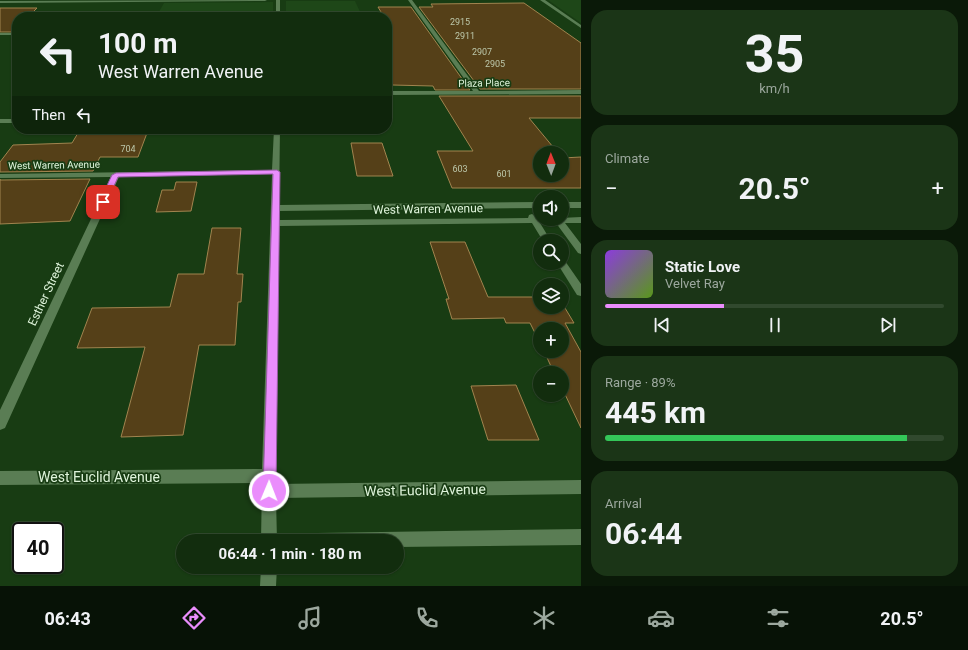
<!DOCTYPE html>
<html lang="en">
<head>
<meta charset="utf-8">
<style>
	body { margin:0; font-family:Roboto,sans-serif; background:#1b3517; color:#f1f3f6; height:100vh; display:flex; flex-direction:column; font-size:15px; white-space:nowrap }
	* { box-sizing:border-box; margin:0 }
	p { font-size:13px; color:#9ca89e }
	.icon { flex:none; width:22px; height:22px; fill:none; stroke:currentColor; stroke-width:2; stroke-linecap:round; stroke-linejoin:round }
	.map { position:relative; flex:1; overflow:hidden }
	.sheet { display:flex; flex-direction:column; gap:10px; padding:10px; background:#0a1908; width:387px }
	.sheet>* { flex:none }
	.hud { position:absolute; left:12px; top:12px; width:380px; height:122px; border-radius:16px; box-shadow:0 1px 3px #0004,0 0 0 1px #31492e; background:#122d0e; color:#f1f3f6; overflow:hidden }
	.needle { width:26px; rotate:359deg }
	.tools { position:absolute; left:533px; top:146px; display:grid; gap:8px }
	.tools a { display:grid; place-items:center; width:36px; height:36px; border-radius:50%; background:#122d0e; box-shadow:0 1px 3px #0004,0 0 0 1px #31492e; font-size:20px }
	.speed { position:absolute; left:12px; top:522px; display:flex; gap:8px; font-size:20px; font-weight:700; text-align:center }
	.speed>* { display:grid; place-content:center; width:52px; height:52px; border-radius:50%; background:#122d0e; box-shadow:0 1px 3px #0004,0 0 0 1px #31492e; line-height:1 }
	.speed .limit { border:2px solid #111; border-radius:6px; background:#fff; color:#111 }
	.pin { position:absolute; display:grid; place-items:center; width:34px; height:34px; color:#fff; margin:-17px; border-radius:8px; box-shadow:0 2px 6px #0006 }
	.me { position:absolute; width:44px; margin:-22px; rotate:1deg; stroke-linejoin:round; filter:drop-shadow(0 0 3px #0008) }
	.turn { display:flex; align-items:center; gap:14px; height:84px; padding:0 20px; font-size:18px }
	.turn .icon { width:52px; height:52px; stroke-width:2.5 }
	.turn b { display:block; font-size:28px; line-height:34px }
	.then { display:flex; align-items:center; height:38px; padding:0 20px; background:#0003; gap:8px; font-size:15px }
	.big { font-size:30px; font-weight:700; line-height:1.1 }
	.sheet .tile { flex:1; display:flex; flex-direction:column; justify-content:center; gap:6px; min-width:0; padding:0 14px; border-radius:16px; background:#1b3517 }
	.sheet .dial { align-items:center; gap:0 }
	.dial b { font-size:52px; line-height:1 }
	.song { display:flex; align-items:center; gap:12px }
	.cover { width:48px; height:48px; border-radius:6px; background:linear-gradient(135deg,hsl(270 70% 55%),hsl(90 70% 35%)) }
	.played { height:4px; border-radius:2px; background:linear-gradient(90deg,#ea8dfc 35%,#31492e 35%) }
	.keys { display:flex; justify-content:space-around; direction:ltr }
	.heat { display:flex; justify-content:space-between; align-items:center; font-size:22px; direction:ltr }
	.charge { height:6px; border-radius:3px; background:linear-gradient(90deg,#34c759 89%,#31492e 0) }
	.trip { position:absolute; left:176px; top:534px; width:228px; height:40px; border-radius:20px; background:#122d0e; box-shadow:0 1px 3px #0004,0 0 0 1px #31492e; font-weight:700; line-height:40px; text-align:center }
	.tabs { display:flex; height:64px; justify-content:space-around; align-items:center; background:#071206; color:#9ca89e }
	.tabs .icon { width:28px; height:28px }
	.tabs .current { color:#ea8dfc }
	.tabs b { font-size:18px; color:#f1f3f6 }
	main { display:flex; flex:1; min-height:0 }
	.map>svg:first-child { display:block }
	.built { fill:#1e4718 }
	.building { fill:#554018; stroke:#a1844f }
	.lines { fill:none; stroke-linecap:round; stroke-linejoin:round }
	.minor { fill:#5a7d54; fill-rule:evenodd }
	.route { fill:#ea8dfc; stroke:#985ca4 }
	.labels { text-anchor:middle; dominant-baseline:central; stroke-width:3.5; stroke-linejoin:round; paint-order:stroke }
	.far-number-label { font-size:9px; fill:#bcc7aa }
	.far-street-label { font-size:10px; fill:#dff4db; stroke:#183c13 }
	.street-label { font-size:12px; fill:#dff4db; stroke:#183c13 }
	.near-street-label { font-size:14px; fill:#dff4db; stroke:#183c13 }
</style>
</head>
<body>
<main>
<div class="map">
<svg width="581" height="586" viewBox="0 0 581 586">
	<rect width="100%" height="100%" fill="#183c13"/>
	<path class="built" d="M548,0H581V23Z
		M286,1H355L361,14H286Z
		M273,2V17H156L164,3Z"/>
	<path class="building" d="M524,3L581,43V89H480L419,7H433L431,4Z
		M378,7H411L470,90H435L433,86L392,85L391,83H387V34H392L387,24V17H384Z
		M0,8H37L28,17H17V28L14,32H0Z
		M439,96H581V118H529L558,153H540V175H562V158L581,157V188H452L437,151H473Z
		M102,132L101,134L147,133L138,157H100L93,171L0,172V162L13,145L72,143L78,133Z
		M351,143H382L393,176H357Z
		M0,179V180L90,179L70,221L0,224Z
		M176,182H197L191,211L156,212L162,190H174Z
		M212,228H241L237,274H243L241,302H238L235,345H199L183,435L121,437L145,347L77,348L92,308L170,307L178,274H204Z
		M430,242H465L488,297H540V307H562V303L574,323H565L581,352V428L562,388V373H554L544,351H562V329H540V343L530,323H506L504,318L452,319L446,299H449Z
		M516,385L539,440H488L471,386Z"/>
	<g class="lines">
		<path class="minor" d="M267,0L265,1L0,3V1Z
			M276,0H280V17H276Z
			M408,0H412L479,91L581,90V94L387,95V91H473Z
			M540,0H545L581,25V28Z
			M0,33H17V35H0Z
			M0,119H17V123H0Z
			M274,129H280L279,205L540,202V208L279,211V220L528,218L529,215L532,214L540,219L581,217V223H565L581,244V254L578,253L556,223H540L551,241H543L532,223L279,226L276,484L581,480V494L276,498L277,541H261L262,483L0,485V471L262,469L272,174L119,177L5,428L0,430V410L111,177L0,178V174L272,170Z
			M562,202H581V208H562Z
			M562,260L565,261L581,284V296L577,295L557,263H562Z
			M581,529V545L397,547V541H309L312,536L317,533Z
			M261,567H277L276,586H260Z"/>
	</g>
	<path class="route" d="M277,170L280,172L276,491L274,496L269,498L265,496L263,491L273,174L118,177L106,204H100L99,202L112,175L116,173Z"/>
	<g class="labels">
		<g class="far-number-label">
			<text x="460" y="22">2915</text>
			<text x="465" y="36">2911</text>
			<text x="482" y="52">2907</text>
			<text x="495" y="64">2905</text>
			<text x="128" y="149">704</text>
			<text x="460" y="169">603</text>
			<text x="504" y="174">601</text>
		</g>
		<g class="far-street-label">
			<text transform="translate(484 83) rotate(-1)">Plaza Place</text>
			<text transform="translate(54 165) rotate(-1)">West Warren Avenue</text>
		</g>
		<g class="street-label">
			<text transform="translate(428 209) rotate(-1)">West Warren Avenue</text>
			<text transform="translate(46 294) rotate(-65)">Esther Street</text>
		</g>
		<g class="near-street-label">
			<text x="99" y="477">West Euclid Avenue</text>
			<text transform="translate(425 490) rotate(-1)">West Euclid Avenue</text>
		</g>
	</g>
</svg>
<div class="tools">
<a><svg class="needle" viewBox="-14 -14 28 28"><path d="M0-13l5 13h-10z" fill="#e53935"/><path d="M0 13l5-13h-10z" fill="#9ca89e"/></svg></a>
<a><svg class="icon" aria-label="sound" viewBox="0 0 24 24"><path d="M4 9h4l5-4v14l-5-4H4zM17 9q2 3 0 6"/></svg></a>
<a><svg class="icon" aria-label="search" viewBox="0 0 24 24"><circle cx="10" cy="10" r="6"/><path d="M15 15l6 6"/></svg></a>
<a><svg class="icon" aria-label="layers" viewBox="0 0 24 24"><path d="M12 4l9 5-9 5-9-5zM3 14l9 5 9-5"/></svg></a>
<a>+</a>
<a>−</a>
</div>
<div class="speed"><div class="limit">40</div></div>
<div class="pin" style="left:103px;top:202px;background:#d93025"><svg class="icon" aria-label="arrive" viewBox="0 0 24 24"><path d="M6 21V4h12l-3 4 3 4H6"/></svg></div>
<svg class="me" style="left:269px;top:491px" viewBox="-20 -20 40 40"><circle r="17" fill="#ea8dfc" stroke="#fff" stroke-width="3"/><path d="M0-11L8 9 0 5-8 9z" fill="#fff"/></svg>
<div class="trip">06:44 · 1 min · 180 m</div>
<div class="hud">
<div class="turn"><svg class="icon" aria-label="left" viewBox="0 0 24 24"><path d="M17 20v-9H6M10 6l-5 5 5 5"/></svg><div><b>100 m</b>West Warren Avenue</div></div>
<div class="then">Then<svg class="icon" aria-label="left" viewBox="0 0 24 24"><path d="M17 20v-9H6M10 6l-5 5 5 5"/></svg></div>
</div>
</div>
<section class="sheet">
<div class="tile dial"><b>35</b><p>km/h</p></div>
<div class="tile"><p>Climate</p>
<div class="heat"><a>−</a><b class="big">20.5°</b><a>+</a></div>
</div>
<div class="tile">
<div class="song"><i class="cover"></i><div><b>Static Love</b><p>Velvet Ray</p></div></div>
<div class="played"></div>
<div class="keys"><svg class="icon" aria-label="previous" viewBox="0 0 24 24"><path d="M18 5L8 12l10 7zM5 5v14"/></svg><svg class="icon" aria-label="pause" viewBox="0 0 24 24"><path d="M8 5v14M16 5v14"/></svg><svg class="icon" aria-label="next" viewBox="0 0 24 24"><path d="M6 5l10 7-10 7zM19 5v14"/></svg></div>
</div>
<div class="tile"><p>Range · 89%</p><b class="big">445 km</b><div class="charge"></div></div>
<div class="tile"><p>Arrival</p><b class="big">06:44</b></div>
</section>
</main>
<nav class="tabs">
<b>06:43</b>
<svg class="icon current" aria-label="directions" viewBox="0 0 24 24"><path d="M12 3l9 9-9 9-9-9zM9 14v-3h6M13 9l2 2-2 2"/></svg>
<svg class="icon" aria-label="music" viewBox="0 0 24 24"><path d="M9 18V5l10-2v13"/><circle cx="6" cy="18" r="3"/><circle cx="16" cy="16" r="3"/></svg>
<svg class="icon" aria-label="phone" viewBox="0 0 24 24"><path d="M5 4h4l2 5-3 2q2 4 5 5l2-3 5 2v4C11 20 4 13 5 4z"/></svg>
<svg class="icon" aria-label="climate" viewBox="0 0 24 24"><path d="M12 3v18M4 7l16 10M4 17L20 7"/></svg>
<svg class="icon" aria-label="car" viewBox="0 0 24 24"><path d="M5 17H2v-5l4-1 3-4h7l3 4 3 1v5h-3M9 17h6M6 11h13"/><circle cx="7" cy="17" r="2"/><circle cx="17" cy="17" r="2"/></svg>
<svg class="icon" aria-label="filters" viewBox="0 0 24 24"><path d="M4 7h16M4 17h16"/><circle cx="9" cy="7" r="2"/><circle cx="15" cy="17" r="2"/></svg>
<b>20.5°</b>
</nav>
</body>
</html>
